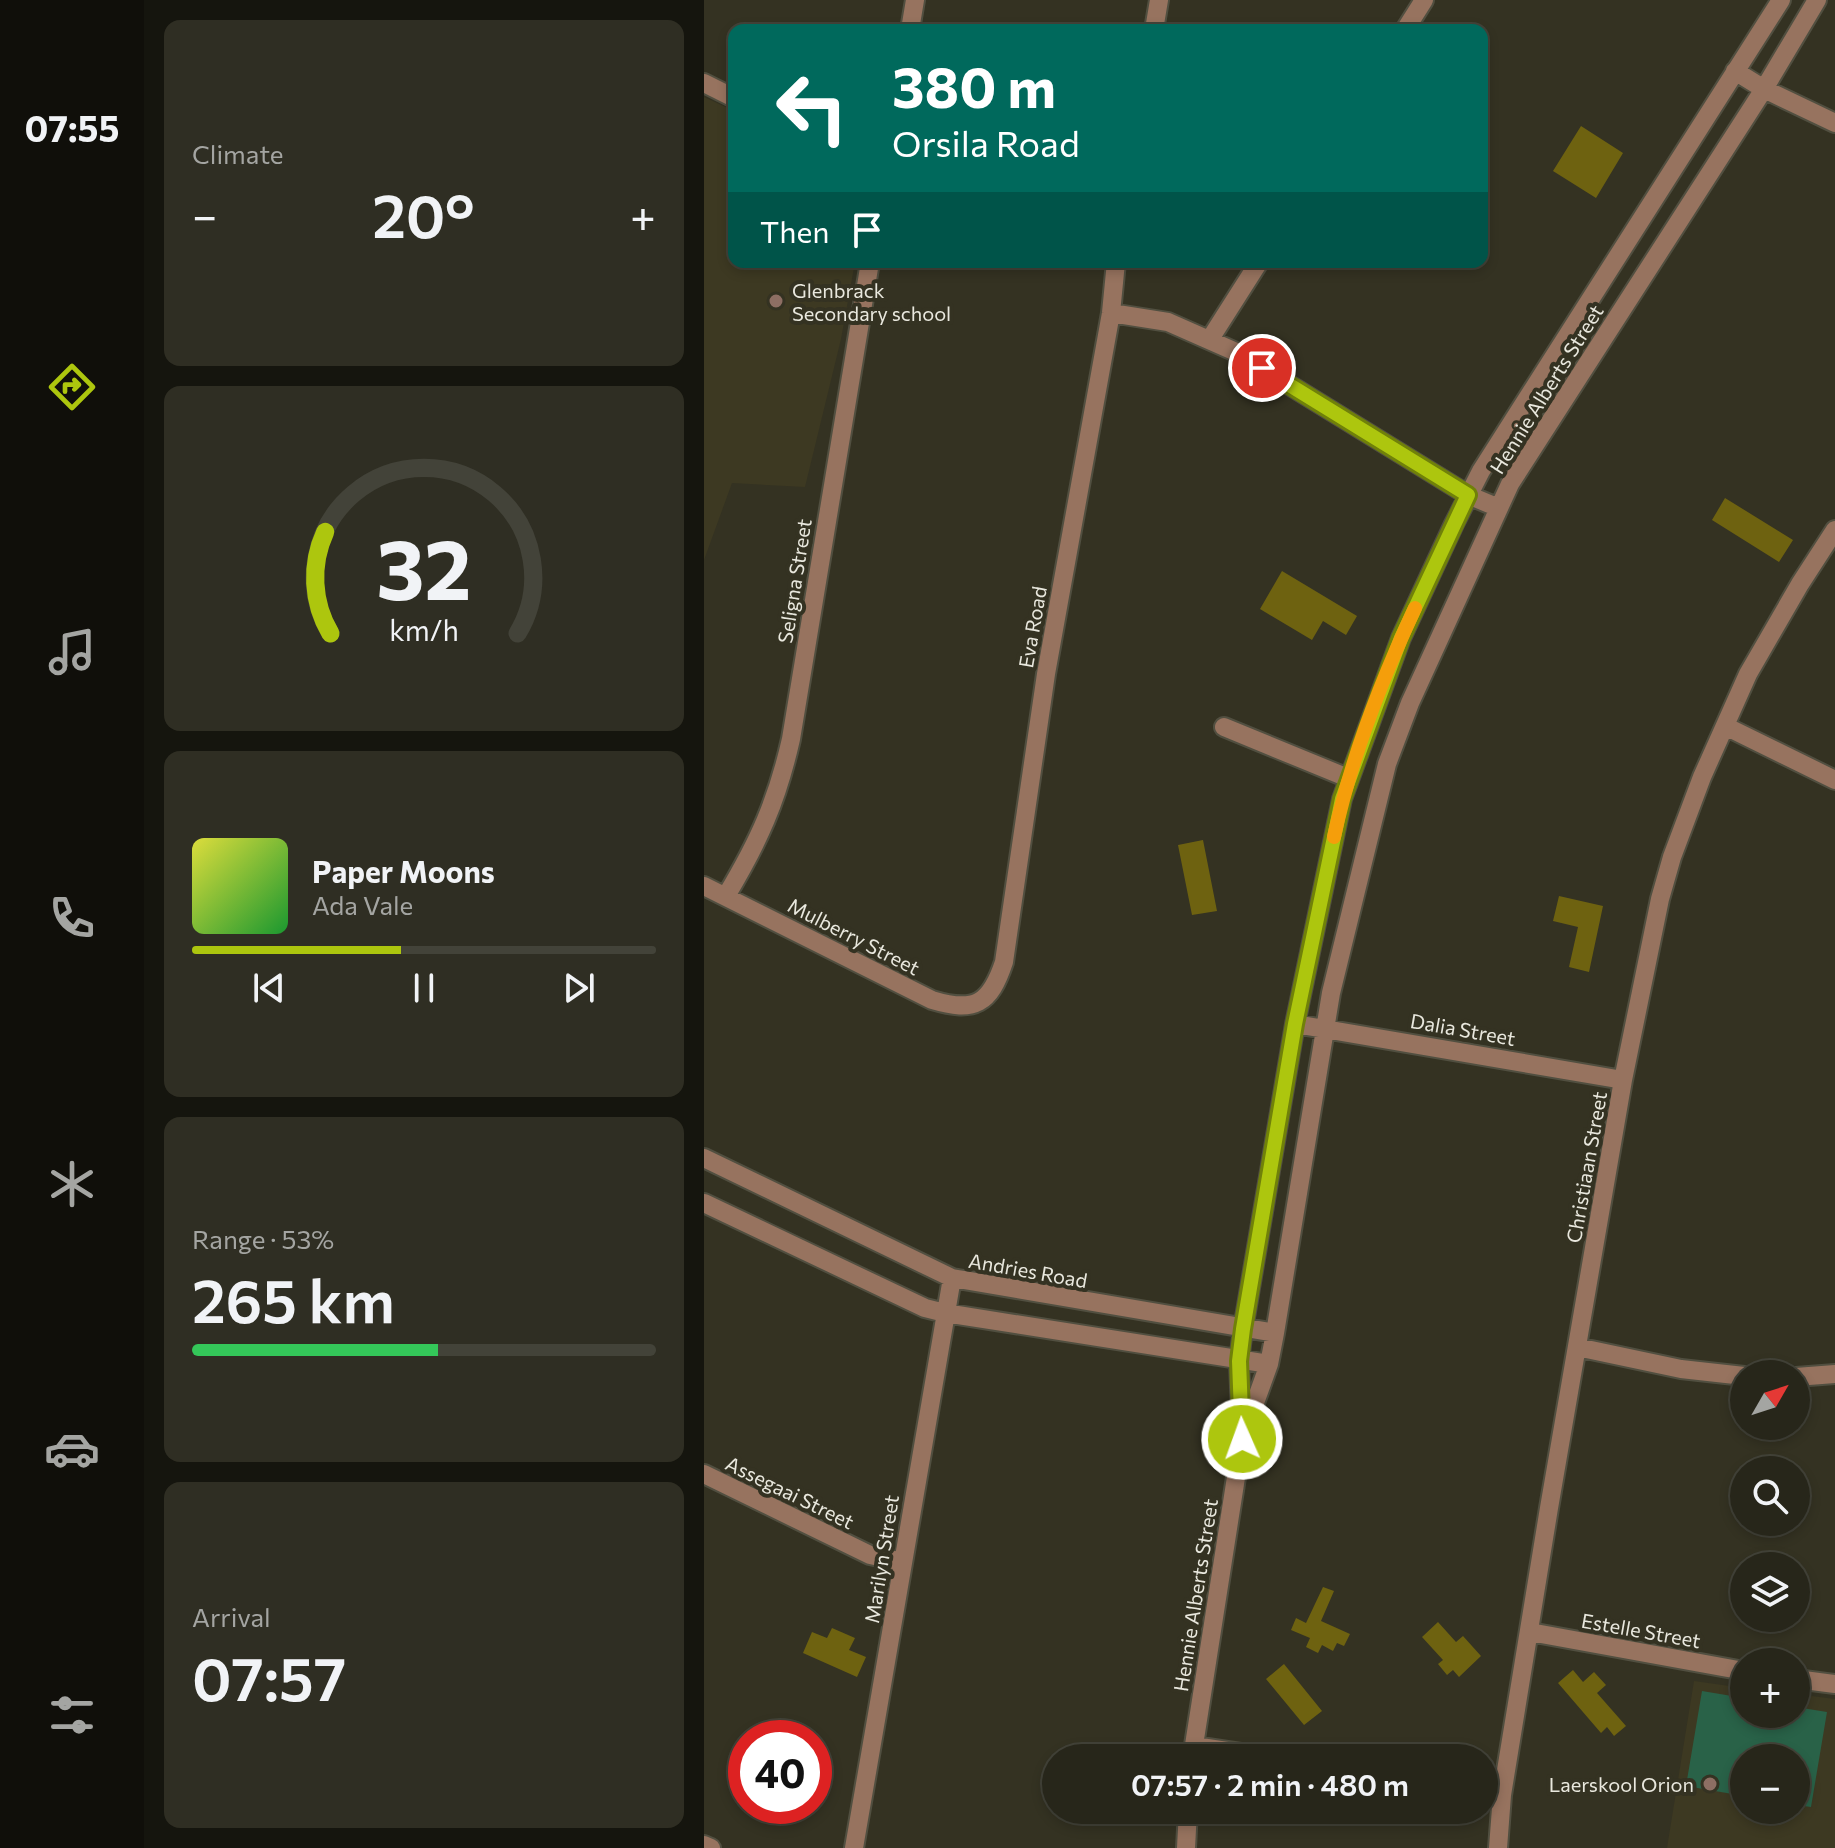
<!DOCTYPE html>
<html lang="en">
<head>
<meta charset="utf-8">
<style>
	body { margin:0; font-family:Commissioner,sans-serif; background:#2f2e23; color:#f1f3f6; height:100vh; display:flex; flex-direction:column; font-size:30px; white-space:nowrap }
	* { box-sizing:border-box; margin:0 }
	p { font-size:26px; color:#a4a5a2 }
	.icon { flex:none; width:44px; height:44px; fill:none; stroke:currentColor; stroke-width:2; stroke-linecap:round; stroke-linejoin:round }
	.map { position:relative; flex:1; overflow:hidden }
	.panel { display:flex; flex-direction:column; gap:20px; padding:20px; background:#15150e; width:560px }
	.panel>* { flex:none }
	.banner { position:absolute; left:24px; top:24px; width:760px; height:244px; border-radius:16px; box-shadow:0 4px 12px #0003,0 0 0 2px #434339; background:#00695c; color:#fff; overflow:hidden }
	.needle { width:52px; rotate:51deg }
	.fabs { position:absolute; left:1026px; top:1360px; display:grid; gap:16px }
	.fabs a { display:grid; place-items:center; width:80px; height:80px; border-radius:50%; background:#27261a; box-shadow:0 4px 12px #0003,0 0 0 2px #434339; font-size:40px }
	.speed { position:absolute; left:24px; top:1720px; display:flex; gap:16px; font-size:40px; font-weight:700; text-align:center }
	.speed>* { display:grid; place-content:center; width:104px; height:104px; border-radius:50%; background:#27261a; box-shadow:0 4px 12px #0003,0 0 0 2px #434339; line-height:1 }
	.speed .limit { border:12px solid #d22; background:#fff; color:#111 }
	.pin { position:absolute; display:grid; place-items:center; width:68px; height:68px; color:#fff; margin:-34px; border:4px solid #fff; border-radius:50%; box-shadow:0 2px 8px #0007 }
	.me { position:absolute; width:88px; margin:-44px; rotate:358deg; stroke-linejoin:round; filter:drop-shadow(0 0 6px #0008) }
	.turn { display:flex; align-items:center; gap:28px; height:168px; padding:0 32px; font-size:36px }
	.turn .icon { width:104px; height:104px; stroke-width:2.5 }
	.turn b { display:block; font-size:56px; line-height:68px }
	.then { display:flex; align-items:center; height:76px; padding:0 32px; background:#0003; gap:16px; font-size:30px }
	.big { font-size:60px; font-weight:600; line-height:1.1 }
	.panel .widget { flex:1; display:flex; flex-direction:column; justify-content:center; gap:12px; min-width:0; padding:0 28px; border-radius:16px; background:#2f2e23 }
	.panel .dial { align-items:center; gap:0 }
	.dial svg { height:208px; overflow:visible; fill:none; stroke:#434339; stroke-width:7; stroke-linecap:round; text-anchor:middle }
	.dial text { fill:#f1f3f6; stroke:none }
	.song { display:flex; align-items:center; gap:24px }
	.cover { width:96px; height:96px; border-radius:12px; background:linear-gradient(135deg,hsl(60 70% 55%),hsl(130 70% 35%)) }
	.played { height:8px; border-radius:4px; background:linear-gradient(90deg,#adc60e 45%,#434339 45%) }
	.keys { display:flex; justify-content:space-around; direction:ltr }
	.heat { display:flex; justify-content:space-between; align-items:center; font-size:44px; direction:ltr }
	.charge { height:12px; border-radius:6px; background:linear-gradient(90deg,#34c759 53%,#434339 0) }
	.trip { position:absolute; left:338px; top:1744px; width:456px; height:80px; border-radius:40px; background:#27261a; box-shadow:0 4px 12px #0003,0 0 0 2px #434339; font-weight:600; line-height:80px; text-align:center }
	main { display:flex; flex:1; min-height:0 }
	.dock { display:flex; flex-direction:column; width:144px; justify-content:space-around; align-items:center; background:#100f0a; color:#a4a5a2 }
	.dock .icon { width:56px; height:56px }
	.dock .active { color:#adc60e }
	.dock b { font-size:36px; color:#f1f3f6 }
	.map>svg:first-child { display:block }
	.built { fill:#3d3922; fill-rule:evenodd }
	.green { fill:#296248 }
	.building { fill:#6e6210 }
	.lines { fill:none; stroke-linecap:round; stroke-linejoin:round }
	.minor-casing { stroke:#514f40; stroke-width:22 }
	.minor { stroke:#97735f; stroke-width:18 }
	.route-casing { stroke:#708109; stroke-width:20 }
	.route { stroke:#adc60e; stroke-width:14 }
	.slow { stroke:#f59e0b; stroke-width:14 }
	.education-dot { fill:#8d6e63; stroke:#343222; stroke-width:3 }
	.labels { text-anchor:middle; dominant-baseline:central; stroke-width:8; stroke-linejoin:round; paint-order:stroke }
	.poi-label { font-size:20px; fill:#e9e8de; stroke:#343222; text-anchor:start }
	.street-label { font-size:20px; fill:#e9e8de; stroke:#343222 }
</style>
</head>
<body>
<main>
<nav class="dock">
<b>07:55</b>
<svg class="icon active" aria-label="directions" viewBox="0 0 24 24"><path d="M12 3l9 9-9 9-9-9zM9 14v-3h6M13 9l2 2-2 2"/></svg>
<svg class="icon" aria-label="music" viewBox="0 0 24 24"><path d="M9 18V5l10-2v13"/><circle cx="6" cy="18" r="3"/><circle cx="16" cy="16" r="3"/></svg>
<svg class="icon" aria-label="phone" viewBox="0 0 24 24"><path d="M5 4h4l2 5-3 2q2 4 5 5l2-3 5 2v4C11 20 4 13 5 4z"/></svg>
<svg class="icon" aria-label="climate" viewBox="0 0 24 24"><path d="M12 3v18M4 7l16 10M4 17L20 7"/></svg>
<svg class="icon" aria-label="car" viewBox="0 0 24 24"><path d="M5 17H2v-5l4-1 3-4h7l3 4 3 1v5h-3M9 17h6M6 11h13"/><circle cx="7" cy="17" r="2"/><circle cx="17" cy="17" r="2"/></svg>
<svg class="icon" aria-label="filters" viewBox="0 0 24 24"><path d="M4 7h16M4 17h16"/><circle cx="9" cy="7" r="2"/><circle cx="15" cy="17" r="2"/></svg>
</nav>
<section class="panel">
<div class="widget"><p>Climate</p>
<div class="heat"><a>−</a><b class="big">20°</b><a>+</a></div>
</div>
<div class="widget dial"><svg viewBox="0 0 100 80">
<path d="M14 69A42 42 0 1 1 86 69"/>
<path d="M14 69A42 42 0 0 1 12 30" stroke="#adc60e"/>
<text x="50" y="56" font-size="32" font-weight="700">32</text>
<text x="50" y="72" font-size="11">km/h</text>
</svg></div>
<div class="widget">
<div class="song"><i class="cover"></i><div><b>Paper Moons</b><p>Ada Vale</p></div></div>
<div class="played"></div>
<div class="keys"><svg class="icon" aria-label="previous" viewBox="0 0 24 24"><path d="M18 5L8 12l10 7zM5 5v14"/></svg><svg class="icon" aria-label="pause" viewBox="0 0 24 24"><path d="M8 5v14M16 5v14"/></svg><svg class="icon" aria-label="next" viewBox="0 0 24 24"><path d="M6 5l10 7-10 7zM19 5v14"/></svg></div>
</div>
<div class="widget"><p>Range · 53%</p><b class="big">265 km</b><div class="charge"></div></div>
<div class="widget"><p>Arrival</p><b class="big">07:57</b></div>
</section>
<div class="map">
<svg width="1131" height="1848" viewBox="0 0 1131 1848">
	<rect width="100%" height="100%" fill="#343222"/>
	<path class="built" d="M0,97L30,111V262H151L137,339L101,487L28,483L0,560Z
		M990,1681L1040,1688V1714H1092V1694L1131,1699V1848H963ZM1040,1758H1092V1810H1040Z"/>
	<path class="green" d="M998,1691L1040,1698V1714H1092V1707L1123,1712L1107,1807L1092,1805V1758H1040V1796L982,1786Z"/>
	<path class="building" d="M877,126L919,153L892,198L849,171Z
		M1021,498L1089,540L1075,562L1008,520Z
		M578,571L653,616L642,635L619,621L608,640L556,609Z
		M499,840L513,911L488,915L474,845Z
		M855,896L899,906L885,972L865,967L874,927L849,921Z
		M619,1587L630,1591L617,1621L646,1634L640,1646L633,1643L629,1651L618,1645L614,1653L602,1647L606,1638L587,1630L592,1618L602,1623Z
		M734,1622L752,1642L759,1636L777,1656L755,1677L749,1670L743,1675L734,1664L739,1660L718,1637Z
		M128,1628L151,1638L145,1650L162,1657L153,1677L99,1653L108,1632L123,1638Z
		M580,1664L618,1711L600,1725L562,1679Z
		M869,1670L879,1682L890,1672L902,1685L893,1693L922,1726L910,1736L903,1727L897,1733L854,1683Z"/>
	<g class="lines">
		<defs>
			<path id="minor" d="M206,30L211,0
				M450,30L455,0
				M701,30L720,0
				M1031,71L1060,89L1131,123
				M0,83L30,98
				M407,313L464,322L532,352L764,495L795,508
				M506,339L555,262
				M1021,726L1131,780
				M520,727L644,778
				M0,886L228,1000C271,1013 286,1004 300,962L342,674L407,313L412,262
				M22,896C55,841 73,801 87,739L166,262
				M591,1024L919,1080
				M0,1158L248,1278L571,1333
				M0,1203L221,1308L241,1313L565,1364
				M873,1347L977,1369L1040,1376
				M1092,1377L1131,1374
				M540,1433L565,1364L571,1333L627,993L683,764L706,703L806,484L1060,89L1113,0
				M0,1474L166,1555L199,1562
				M826,1632L1040,1671
				M1092,1679L1131,1684
				M490,1746L571,1758
				M488,1758L538,1439L535,1361L539,1329L591,1024L638,799L697,638L750,524L777,471L1077,0
				M0,1845L7,1848
				M150,1848L248,1278
				M482,1848L484,1810
				M794,1848L798,1795L845,1508L919,1080L956,899L968,857L998,777L1044,674L1096,584L1131,530"/>
		</defs>
		<use href="#minor" class="minor-casing"/>
		<use href="#minor" class="minor"/>
	</g>
	<g class="lines">
		<defs>
			<path id="route" d="M538,1439L535,1361L539,1329L591,1024L638,799L697,638L764,495L558,368"/>
		</defs>
		<use href="#route" class="route-casing"/>
		<use href="#route" class="route"/>
		<path class="slow" d="M630,837C647,758 677,681 711,608"/>
	</g>
	<g class="education-dot">
		<circle cx="72" cy="301" r="8"/>
		<circle cx="1006" cy="1784" r="8"/>
	</g>
	<g class="labels">
		<g class="poi-label">
			<text x="88" y="290">Glenbrack<tspan x="88" dy="23">Secondary school</tspan></text>
			<text x="990" y="1784" text-anchor="end">Laerskool Orion</text>
		</g>
		<g class="street-label">
			<text transform="translate(842 389) rotate(-58)">Hennie Alberts Street</text>
			<text transform="translate(90 581) rotate(-81)">Seligna Street</text>
			<text transform="translate(328 627) rotate(-80)">Eva Road</text>
			<text transform="translate(150 936) rotate(27)">Mulberry Street</text>
			<text transform="translate(759 1029) rotate(10)">Dalia Street</text>
			<text transform="translate(882 1167) rotate(-80)">Christiaan Street</text>
			<text transform="translate(324 1270) rotate(10)">Andries Road</text>
			<text transform="translate(86 1492) rotate(26)">Assegaai Street</text>
			<text transform="translate(177 1559) rotate(-81)">Marilyn Street</text>
			<text transform="translate(491 1595) rotate(-81)">Hennie Alberts Street</text>
			<text transform="translate(937 1630) rotate(10)">Estelle Street</text>
		</g>
	</g>
</svg>
<div class="fabs">
<a><svg class="needle" viewBox="-14 -14 28 28"><path d="M0-13l5 13h-10z" fill="#e53935"/><path d="M0 13l5-13h-10z" fill="#a4a5a2"/></svg></a>
<a><svg class="icon" aria-label="search" viewBox="0 0 24 24"><circle cx="10" cy="10" r="6"/><path d="M15 15l6 6"/></svg></a>
<a><svg class="icon" aria-label="layers" viewBox="0 0 24 24"><path d="M12 4l9 5-9 5-9-5zM3 14l9 5 9-5"/></svg></a>
<a>+</a>
<a>−</a>
</div>
<div class="speed"><div class="limit">40</div></div>
<div class="pin" style="left:558px;top:368px;background:#d93025"><svg class="icon" aria-label="arrive" viewBox="0 0 24 24"><path d="M6 21V4h12l-3 4 3 4H6"/></svg></div>
<svg class="me" style="left:538px;top:1439px" viewBox="-20 -20 40 40"><circle r="17" fill="#adc60e" stroke="#fff" stroke-width="3"/><path d="M0-11L8 9 0 5-8 9z" fill="#fff"/></svg>
<div class="trip">07:57 · 2 min · 480 m</div>
<div class="banner">
<div class="turn"><svg class="icon" aria-label="left" viewBox="0 0 24 24"><path d="M17 20v-9H6M10 6l-5 5 5 5"/></svg><div><b>380 m</b>Orsila Road</div></div>
<div class="then">Then<svg class="icon" aria-label="arrive" viewBox="0 0 24 24"><path d="M6 21V4h12l-3 4 3 4H6"/></svg></div>
</div>
</div>
</main>
</body>
</html>
